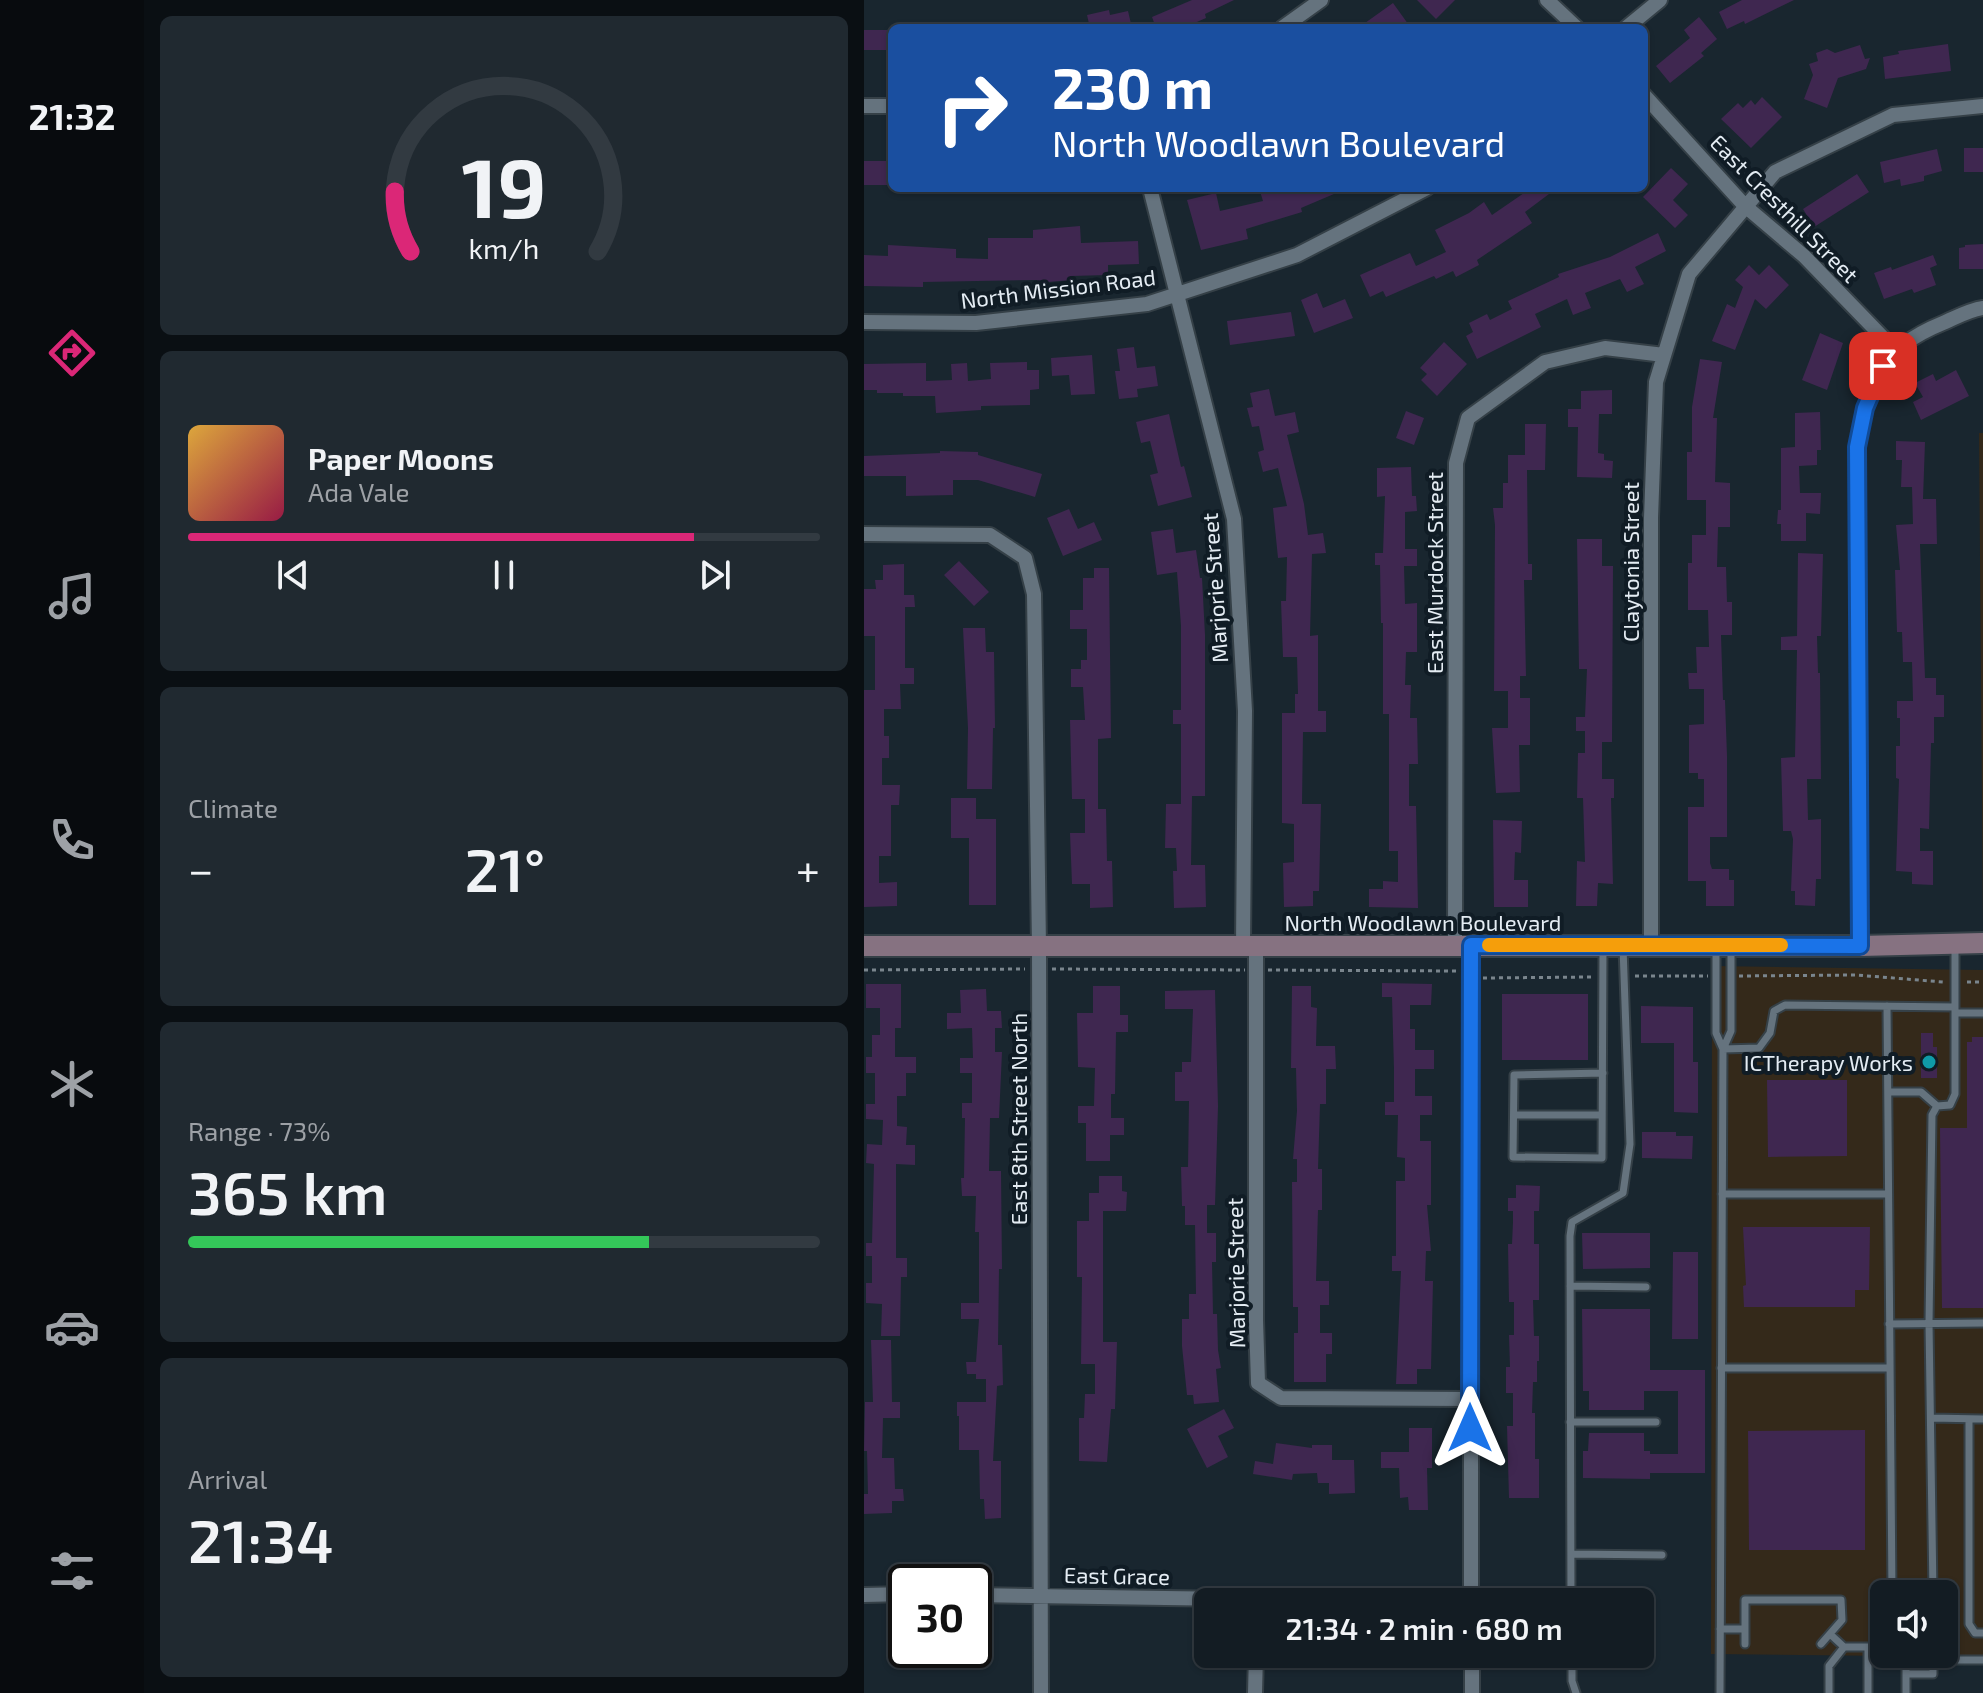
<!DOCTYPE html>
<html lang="en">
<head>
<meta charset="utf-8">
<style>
	body { margin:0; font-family:"Exo 2",sans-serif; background:#202930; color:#f1f3f6; height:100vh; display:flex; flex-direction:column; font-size:30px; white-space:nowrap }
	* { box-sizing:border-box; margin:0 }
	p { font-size:26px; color:#9da1a6 }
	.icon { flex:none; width:44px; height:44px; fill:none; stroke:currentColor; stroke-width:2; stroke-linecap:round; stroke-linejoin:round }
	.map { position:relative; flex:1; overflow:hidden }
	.details { display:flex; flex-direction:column; gap:16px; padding:16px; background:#0a0f13; width:720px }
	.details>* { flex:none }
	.banner { position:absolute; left:24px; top:24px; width:760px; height:168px; border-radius:12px; box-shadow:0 2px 6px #0004,0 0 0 2px #323a41; background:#1a4fa0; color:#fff; overflow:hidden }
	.tools { position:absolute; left:1006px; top:1580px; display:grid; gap:16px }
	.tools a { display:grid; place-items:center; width:88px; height:88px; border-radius:12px; background:#131c23; box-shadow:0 2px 6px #0004,0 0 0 2px #323a41; font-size:40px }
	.speed { position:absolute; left:24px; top:1564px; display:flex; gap:16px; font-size:40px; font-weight:700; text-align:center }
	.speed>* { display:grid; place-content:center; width:104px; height:104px; border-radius:50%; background:#131c23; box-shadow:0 2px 6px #0004,0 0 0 2px #323a41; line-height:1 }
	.speed .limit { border:4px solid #111; border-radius:12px; background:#fff; color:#111 }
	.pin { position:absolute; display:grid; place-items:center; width:68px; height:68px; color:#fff; margin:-34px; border-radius:16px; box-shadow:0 4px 12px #0006 }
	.me { position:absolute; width:88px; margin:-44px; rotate:0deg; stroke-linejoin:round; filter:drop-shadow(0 0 6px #0008) }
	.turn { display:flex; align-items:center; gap:28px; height:168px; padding:0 32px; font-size:36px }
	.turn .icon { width:104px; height:104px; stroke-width:2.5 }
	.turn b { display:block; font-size:56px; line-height:68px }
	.big { font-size:60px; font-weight:600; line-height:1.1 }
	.details .widget { flex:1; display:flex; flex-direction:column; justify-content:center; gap:12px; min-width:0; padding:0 28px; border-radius:12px; background:#202930 }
	.details .dial { align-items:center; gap:0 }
	.dial svg { height:208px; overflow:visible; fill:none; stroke:#323a41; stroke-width:7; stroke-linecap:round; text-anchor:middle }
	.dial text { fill:#f1f3f6; stroke:none }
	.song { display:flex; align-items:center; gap:24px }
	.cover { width:96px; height:96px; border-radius:12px; background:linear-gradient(135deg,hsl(40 70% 55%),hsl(340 70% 35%)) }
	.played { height:8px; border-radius:4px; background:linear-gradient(90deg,#db2777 80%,#323a41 80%) }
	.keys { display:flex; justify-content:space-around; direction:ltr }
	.heat { display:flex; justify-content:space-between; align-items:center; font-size:44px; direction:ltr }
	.charge { height:12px; border-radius:6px; background:linear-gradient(90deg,#34c759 73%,#323a41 0) }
	.trip { position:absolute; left:330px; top:1588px; width:460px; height:80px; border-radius:12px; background:#131c23; box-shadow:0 2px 6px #0004,0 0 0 2px #323a41; font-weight:600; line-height:80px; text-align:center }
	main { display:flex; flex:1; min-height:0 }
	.tab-bar { display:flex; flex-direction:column; width:144px; justify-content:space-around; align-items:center; background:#080b0e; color:#9da1a6 }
	.tab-bar .icon { width:56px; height:56px }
	.tab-bar .active { color:#db2777 }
	.tab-bar b { font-size:36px; color:#f1f3f6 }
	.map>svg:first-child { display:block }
	.commercial { fill:#34291a; fill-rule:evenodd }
	.building { fill:#3f2750 }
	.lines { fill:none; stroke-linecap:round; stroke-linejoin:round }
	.lane-casing { stroke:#354047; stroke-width:11 }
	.street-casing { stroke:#354047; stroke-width:18 }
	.secondary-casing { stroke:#354047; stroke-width:24 }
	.path { stroke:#7a858d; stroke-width:3; stroke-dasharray:4 4; stroke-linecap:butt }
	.lane { stroke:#65737e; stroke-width:7 }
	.street { stroke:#65737e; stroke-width:14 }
	.secondary { stroke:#867281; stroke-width:20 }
	.route-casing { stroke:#114b97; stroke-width:20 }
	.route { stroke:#1a73e8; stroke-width:14 }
	.slow { stroke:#f59e0b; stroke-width:14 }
	.culture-dot { fill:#0f9aa8; stroke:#101c25; stroke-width:3 }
	.labels { text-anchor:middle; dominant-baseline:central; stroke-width:8; stroke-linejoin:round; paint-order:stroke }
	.street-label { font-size:22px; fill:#e4ecf3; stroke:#101c25 }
	.poi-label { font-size:22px; fill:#e4ecf3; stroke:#101c25; text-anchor:end }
</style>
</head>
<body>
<main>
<nav class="tab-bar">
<b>21:32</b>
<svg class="icon active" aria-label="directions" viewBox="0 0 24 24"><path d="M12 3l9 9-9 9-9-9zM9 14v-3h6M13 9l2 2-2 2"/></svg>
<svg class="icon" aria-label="music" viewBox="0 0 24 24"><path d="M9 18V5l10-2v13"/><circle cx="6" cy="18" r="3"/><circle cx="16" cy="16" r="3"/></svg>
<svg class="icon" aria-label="phone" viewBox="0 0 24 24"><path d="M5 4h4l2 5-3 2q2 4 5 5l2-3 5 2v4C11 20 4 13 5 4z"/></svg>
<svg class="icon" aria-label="climate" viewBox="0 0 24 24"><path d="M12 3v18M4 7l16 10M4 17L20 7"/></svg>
<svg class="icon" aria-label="car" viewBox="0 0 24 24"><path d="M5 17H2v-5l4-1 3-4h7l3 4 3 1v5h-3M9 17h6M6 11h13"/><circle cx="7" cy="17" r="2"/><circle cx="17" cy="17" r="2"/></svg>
<svg class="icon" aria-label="filters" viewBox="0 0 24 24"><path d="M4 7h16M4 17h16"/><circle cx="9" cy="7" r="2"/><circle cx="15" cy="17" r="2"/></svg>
</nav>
<section class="details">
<div class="widget dial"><svg viewBox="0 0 100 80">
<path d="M14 69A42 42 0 1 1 86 69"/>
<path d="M14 69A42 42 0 0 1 8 46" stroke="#db2777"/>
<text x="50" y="56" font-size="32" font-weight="700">19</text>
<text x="50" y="72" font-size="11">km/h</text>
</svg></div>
<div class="widget">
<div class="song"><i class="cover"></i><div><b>Paper Moons</b><p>Ada Vale</p></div></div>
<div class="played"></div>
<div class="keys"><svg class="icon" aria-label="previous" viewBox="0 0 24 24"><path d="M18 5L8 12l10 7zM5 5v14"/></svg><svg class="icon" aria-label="pause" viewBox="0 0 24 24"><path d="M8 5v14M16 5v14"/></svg><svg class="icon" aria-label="next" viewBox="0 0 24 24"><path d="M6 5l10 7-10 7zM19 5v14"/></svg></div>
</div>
<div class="widget"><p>Climate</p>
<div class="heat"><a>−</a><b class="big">21°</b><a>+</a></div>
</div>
<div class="widget"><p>Range · 73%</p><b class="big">365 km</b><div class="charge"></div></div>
<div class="widget"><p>Arrival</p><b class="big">21:34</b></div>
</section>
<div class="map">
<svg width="1119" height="1693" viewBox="0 0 1119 1693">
	<rect width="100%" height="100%" fill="#19262f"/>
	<path class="commercial" d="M1115,433H1119V926Z
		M848,966L1119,970V1657L847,1654ZM1020,1594H1080V1654H1020Z"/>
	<path class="building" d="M328,0H370L341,14L342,18L319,28H292L288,17Z
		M553,0H591L572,19Z
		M878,0H930L881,24L880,21L863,29L855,12Z
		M529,3L547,28H494Z
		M245,10L246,15L264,11L268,28H226L223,15Z
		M835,17L853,39L837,53L840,56L806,83L792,66L826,38L820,30Z
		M0,30H27V50H0Z
		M1084,44L1087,71L1021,79L1019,57L1035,54L1034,51Z
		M996,45L1001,59L1006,58L1002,69L974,78L963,108L940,99L949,75L945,64L954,61L952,53L963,49L971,53Z
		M898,97L918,117L887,148L857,119L874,103L879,108L887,100L891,105Z
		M1100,148H1119V172H1100Z
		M1073,149L1078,171L1060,176V181L1037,186L1036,179L1020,183L1016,162Z
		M0,161H28V185H0Z
		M807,168L824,184L809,200L824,215L811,228L779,197Z
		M993,174L1005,192L950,227L939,209Z
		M395,188H414L415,194L434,188H484L437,208L438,212L382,229L384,239L337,250L323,200L352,193L356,211L399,201Z
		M656,188H693L661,212L668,223L613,260L615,265L592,277L589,271L572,279L570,276L522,297L519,291L506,297L496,275L546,253L552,266L582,252L571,230L605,213L620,202L628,215L660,193Z
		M216,226L217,243L274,241L275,264L244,265V275L207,276V280L173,283V280L59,282V287L0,286V255L24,256V245L92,249V258L124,259V238H169V230Z
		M794,233L802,251L771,267L780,284L763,292L756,279L721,293L727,308L709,315L703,299L671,314L677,327L613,359L602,336L609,332L605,323L623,314L626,320L648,309L644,301L695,277L694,274L746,257Z
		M1119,244V269H1095V248L1101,247V245Z
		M1069,255L1073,265L1066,268L1072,285L1050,293L1048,289L1020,299L1010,273L1027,267L1028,270Z
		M885,265L895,275L905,265L925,285L902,309L891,299L871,350L848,341L863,304L871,308L879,287L871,280Z
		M453,293L459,308L481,299L489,318L450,333L437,300Z
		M427,312L431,336L366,345L363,321Z
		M956,333L979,343L963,390L938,380Z
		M580,342L603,364L573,396L557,380L563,374L556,368Z
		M270,347L273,368L291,366L294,386L273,389L274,397L255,399L251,371H256L253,349Z
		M228,355L231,394L207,395L205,375L188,376L187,358Z
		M836,359L858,362L849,418H853L851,482L866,483V527H854L853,567H862L863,602H868V635H857L859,700H861L863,756V837H846V863L848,869H865V880H870V906H842V881H824V807H840V779H834V773H825V725L840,724V689H825L824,673H833L832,647H845L844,610H824V563H828V535H842V500H823V452H828V407Z
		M163,362V370H175V389L166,390V405L117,406V410L72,413L71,396H39V393H13V390H0V364L62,363V381L88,380L87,364L103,363L104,381L127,379L126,363Z
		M1092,370L1105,396L1057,420L1049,402L1059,397L1051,383L1069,374L1072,381Z
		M405,389L411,416L431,412L435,432L423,435L440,504L444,535L459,533L462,553L448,554L446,636L454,635V711H462V732H439L438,804H457L455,891H449V906L420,907L419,863L430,862V824L418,823V713H431V694H434L433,657H419L417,601H422L423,557L414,558L409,508L423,506L414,468L399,472L394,452L400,450L395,426L388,427L383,408L389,407L386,393Z
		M748,390V414H735L734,453L740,454V460L749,461L748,478L713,477L714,427H704V409H717V391Z
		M542,411L560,418L550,445L532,438Z
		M956,412L957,450H953V465L935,466L936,493H957L956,514L942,513V541H917V524H913L914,510H917V448L931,447V413Z
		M305,414L317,467L320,466L328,497L294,506L286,475L294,473L286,441L277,443L272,422Z
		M661,424H682L681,470H663L664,564H668V580H660L662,676H656V698H666V745H655L656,792L632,793L628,728H644V691H630L631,525L629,508H639V483H644V455H661Z
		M1032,441L1061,442L1059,499H1072L1073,544H1056L1061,678H1072V695H1080V717H1070V743H1067L1065,829L1056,828V851H1069V885L1048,884V872L1032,871L1035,779L1032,778V746H1036V718H1033V701H1049L1048,662H1039L1038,632H1033L1031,570H1036L1032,525L1049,524L1048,487H1037L1038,460H1032Z
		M76,451L114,452V455L178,474L171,497L114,480H89V495L42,496V476H0V456L76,453Z
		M547,467L548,496H552L553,511L541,512V549H553V566H540L541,604L553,603V652H542L541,685H547L546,718H553L554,764H545V806H552L554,908L505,907V889H519V881L534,882V851H525V714H519V623H517L516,565H511V553H519L521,496L513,497V468Z
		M205,509L214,529L230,522L238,540L199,556L183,518Z
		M309,529L312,553L332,550L336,578H338L341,635V796H328L327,865H341L342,907L310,908L309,871H313L312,848H301L302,804H317V724H309V710H317V626L313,572L293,575L287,532Z
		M713,539H738V566H749L748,742H738V779H750V798H747L749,884L734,883L733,906H712L713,861L721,862L719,798H713L714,753H721V731H712V717H721L723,669H715Z
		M934,553L959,554L957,636H953L954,673H956L957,779H943L944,820L957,819V879H952L951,906L931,905V891H927L929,839L927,831H919L917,758L931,757L933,650H917V637L933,636Z
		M95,561L125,592L110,606L80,575Z
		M40,564V595H50L51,607H41V668H50V684H36L37,709H20V736H25V758H18V785H36L35,805H27V856H15V883L33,882V906L0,907V690H11V636H0V589H12L11,580H19V565Z
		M230,568H245L247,738L234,739V809H242L243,861H248L249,907L226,908V884H208L206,833H221V799H208L206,720H221L219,687H207V669H217V660H223V629H206V610H219V578H230Z
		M99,628H121L122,652H130L131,728H129L128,789H103L104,728Z
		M87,798H112V819H132V905H105V838H87Z
		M629,820L658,821L657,853L651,852L650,880H664V907H630Z
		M518,983L568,984L567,1005H546V1029H551V1050H570V1069H551V1096H568V1115H556V1141H567V1205H563L567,1251H562L561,1281H569L567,1369H553V1384H532L537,1271H528V1256H532V1181H541V1158L533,1157L534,1115H521V1102H530V1069L528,997H518Z
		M2,984H37V1028H31V1057H52V1073H42V1096H33V1126L43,1127L42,1145H51V1165L32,1164V1258H43V1277H37L36,1336H17L18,1304L2,1303V1283H8V1256H2V1243H8L10,1164L2,1163L3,1144L18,1145L19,1120L2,1119V1104H11V1073H2V1057H8V1035H16V1008H2Z
		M229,986H256V1015H264V1032H252L251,1094H247V1118H260V1135H246V1161H222V1123H214V1106H230L231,1068L214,1067L213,1013H229Z
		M428,986H447V1007L453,1008L452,1046H471L472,1069H462V1104H456L454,1169H458V1210H454L452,1281H465V1305H456V1333H468V1354H462V1382H430V1333H434V1307H429L428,1182H433V1159H429L433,1111L432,1068H427Z
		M122,989L123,1011H137L138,1028H131V1052H138L135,1118H126L125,1171H137L138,1269H135L134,1345H138L139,1385L133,1386L129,1461H137V1518L121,1519L120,1499H116L115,1450H95V1416H93V1402H122V1379H112V1374H103L102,1362H112L115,1319H97V1303H115V1232H111L112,1196H98L97,1178H100L101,1118H98V1103H108V1073H96V1058H109L108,1028L83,1029V1013H97L96,990Z
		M351,990L354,1106L351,1205H343V1233H352V1262H348L349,1314H353L354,1350L357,1368L352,1369L355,1402L330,1404L329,1395H323L318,1346V1319H325V1294H332L331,1225H321V1206H318L317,1167H324L325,1101H311V1072H318V1062H327L329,1009H301V991Z
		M638,994H724V1060H638Z
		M777,1006L829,1007V1062H834V1113L810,1112V1043H777Z
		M1057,1033H1069V1047H1073V1078H1057Z
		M1108,1037H1119V1308H1078L1076,1128H1103V1042H1108Z
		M903,1080H983V1156L904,1157Z
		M778,1132H812V1136H829L828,1159L778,1158Z
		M235,1176H258V1191L263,1192L262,1211H239V1342H253L251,1409H247L243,1462L215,1461V1418H220L221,1394H231V1364H217L218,1277H213V1221H225V1193H235Z
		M652,1185L676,1186L675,1211H670V1244H675V1300H669L670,1336H675V1361H673V1382H669L668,1413H671V1459H675V1498H645L643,1426H649V1393H642V1367H646L645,1335H650V1302H645L644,1244H648L649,1222V1211H644V1198H652Z
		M879,1227H1006L1005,1290H991V1307H880L879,1286L882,1285Z
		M718,1233H786V1268L719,1269Z
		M809,1252H834V1339H808Z
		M718,1309H786V1370H841V1473H786V1479L719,1478V1451H724L725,1433H780V1451H786V1454H814V1391H780V1410H725V1391H719Z
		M7,1340H27L28,1402H36V1418H19L18,1458H30L31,1489H39L40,1501H28V1513L0,1514V1494H4L3,1451H0L1,1402H9Z
		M360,1409L370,1428L354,1436L364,1457L343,1468L323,1429Z
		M545,1428H568V1468H563L564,1510H545L544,1497L536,1498L535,1468H517V1452H545Z
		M1001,1430V1550H885L884,1431Z
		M412,1443L448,1448V1445H468V1460H490L491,1493L465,1494V1483H454L453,1473L429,1474L428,1480L389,1474L391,1461L409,1464Z"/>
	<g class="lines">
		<defs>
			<path id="lane" d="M852,947V1033L859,1049L867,1031V947
				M1023,1006L1028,1594
				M1091,1013H1119
				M739,1073L650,1075L649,1157L738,1158C738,1088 739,1017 739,947
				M1024,1092H1057L1073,1106
				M650,1115H738
				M858,1194H1024
				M706,1286L782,1287
				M1025,1324L1119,1323
				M857,1368H1026
				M1067,1418L1119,1419
				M1105,1419V1624L1111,1633H1119
				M706,1422H792
				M707,1554L798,1555
				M1069,1594L1065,1323L1068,1115L1073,1106L1086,1105L1091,1094V946
				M707,1602L706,1236L708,1222L759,1193L766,1144L759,947
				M856,1629H881V1644
				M881,1629V1600H977L978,1620L957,1644
				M966,1634L980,1647H1015L1020,1644
				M708,1654V1681L712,1693
				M1037,1654L1042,1669V1693
				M1042,1674H1069V1660H1119
				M856,1693L859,1049L895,1048L906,1033L910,1011L921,1005L1091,1007
				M965,1693V1666L980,1647
				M1004,1693V1647"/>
			<path id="street" d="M683,0L713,28
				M418,28L457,0
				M762,28L796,0
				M780,95L881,206L940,256L1031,350
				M0,106H28
				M286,188L370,519L381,711L379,946
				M0,322L112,323L283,304L433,255L563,188
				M0,534L126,535L161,558L170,594L175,947L177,1693
				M591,945L592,463L604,418L681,362L741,348L800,355
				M607,945V1602
				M787,945V518L792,382L825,274L911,172L1029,115L1119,106
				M392,946V1320L394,1383L417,1398L606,1399
				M996,946L993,447C1005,383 1015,349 1079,323C1091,318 1105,310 1119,308
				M0,1595L42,1594
				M110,1595L368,1599L375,1602
				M608,1654V1693
				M391,1693L392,1654"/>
			<path id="secondary" d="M0,946H996L1119,943"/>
		</defs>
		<use href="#lane" class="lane-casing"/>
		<use href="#street" class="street-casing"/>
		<use href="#secondary" class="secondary-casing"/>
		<path class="path" d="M188,969L381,970
			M0,970L161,969
			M404,970L593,971
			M771,976H844
			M875,976L992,975L1079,982
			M619,978L728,977
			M1103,982H1119"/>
		<use href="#lane" class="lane"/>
		<use href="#street" class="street"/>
		<use href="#secondary" class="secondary"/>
	</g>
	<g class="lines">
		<defs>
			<path id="route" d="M606,1428L607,945L996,946L993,447L1001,408L1019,366"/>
		</defs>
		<use href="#route" class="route-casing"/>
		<use href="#route" class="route"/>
		<path class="slow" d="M625,945H917"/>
	</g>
	<circle class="culture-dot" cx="1065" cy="1062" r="8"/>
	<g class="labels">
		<g class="street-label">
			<text transform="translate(921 208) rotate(45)">East Cresthill Street</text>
			<text transform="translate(194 288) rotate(-7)">North Mission Road</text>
			<text transform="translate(766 562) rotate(-90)">Claytonia Street</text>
			<text transform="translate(570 573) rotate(-90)">East Murdock Street</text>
			<text transform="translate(350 588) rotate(-94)">Marjorie Street</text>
			<text x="559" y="922">North Woodlawn Boulevard</text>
			<text transform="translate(154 1119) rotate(-90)">East 8th Street North</text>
			<text transform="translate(371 1273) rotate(-91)">Marjorie Street</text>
			<text transform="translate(253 1575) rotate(1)">East Grace</text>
		</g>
		<g class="poi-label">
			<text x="1049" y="1062">ICTherapy Works</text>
		</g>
	</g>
</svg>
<div class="tools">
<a><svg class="icon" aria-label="sound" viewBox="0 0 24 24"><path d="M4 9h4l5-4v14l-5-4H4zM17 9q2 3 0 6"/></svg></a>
</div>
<div class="speed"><div class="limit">30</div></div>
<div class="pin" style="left:1019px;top:366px;background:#d93025"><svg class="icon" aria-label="arrive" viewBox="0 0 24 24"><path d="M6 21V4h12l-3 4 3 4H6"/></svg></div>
<svg class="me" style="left:606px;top:1428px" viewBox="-20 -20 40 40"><path d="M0-17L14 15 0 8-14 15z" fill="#1a73e8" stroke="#fff" stroke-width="4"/></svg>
<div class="trip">21:34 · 2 min · 680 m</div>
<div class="banner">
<div class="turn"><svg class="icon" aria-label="right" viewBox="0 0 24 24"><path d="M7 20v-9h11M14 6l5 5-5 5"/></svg><div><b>230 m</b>North Woodlawn Boulevard</div></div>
</div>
</div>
</main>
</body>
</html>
